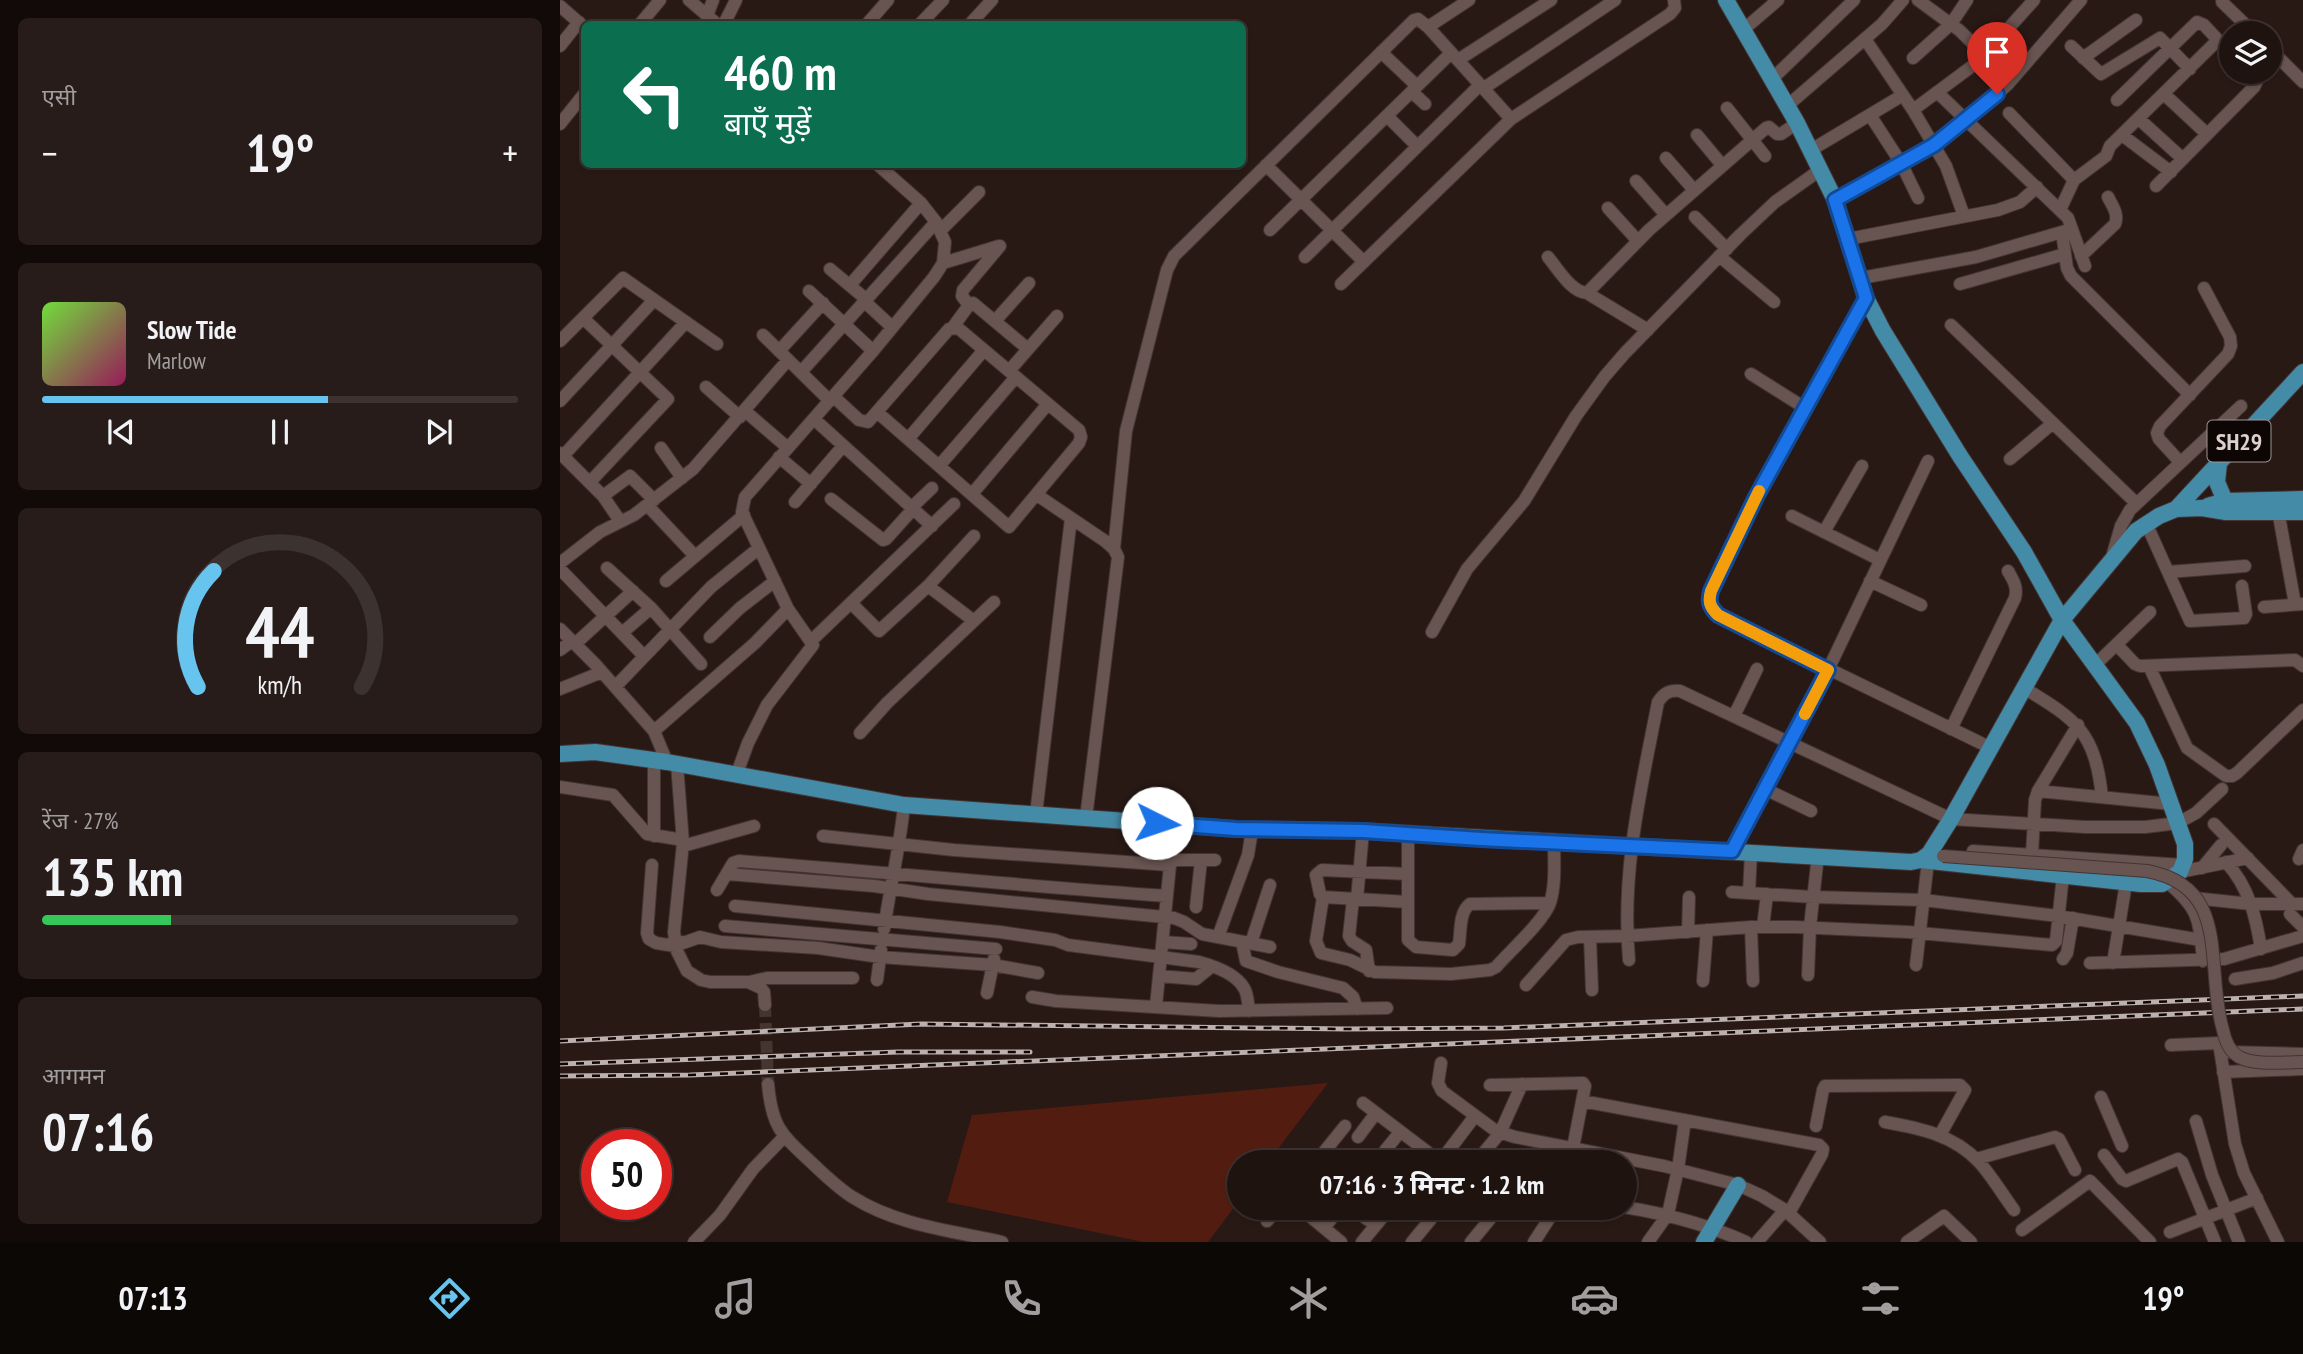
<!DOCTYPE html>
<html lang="hi">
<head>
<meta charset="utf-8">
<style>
	body { margin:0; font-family:"PT Sans Narrow","Noto Sans Devanagari",sans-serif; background:#271c19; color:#f1f3f6; height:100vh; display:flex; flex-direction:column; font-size:26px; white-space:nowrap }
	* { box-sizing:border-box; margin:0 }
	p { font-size:23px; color:#a19e9f }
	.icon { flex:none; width:38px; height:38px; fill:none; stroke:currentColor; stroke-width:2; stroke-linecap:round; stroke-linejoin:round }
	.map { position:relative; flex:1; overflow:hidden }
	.panel { display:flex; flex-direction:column; gap:18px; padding:18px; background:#110a09; width:560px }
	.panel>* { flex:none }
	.top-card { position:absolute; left:21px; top:21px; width:665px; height:147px; border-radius:10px; box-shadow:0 2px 5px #0004,0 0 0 2px #3c3230; background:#0b6e4f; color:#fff; overflow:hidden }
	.tools { position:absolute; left:1659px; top:21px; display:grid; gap:14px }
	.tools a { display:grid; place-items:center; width:63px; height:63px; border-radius:50%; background:#1f1310; box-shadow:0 2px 5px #0004,0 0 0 2px #3c3230; font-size:35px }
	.speed { position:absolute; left:21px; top:1129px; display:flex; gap:14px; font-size:35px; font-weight:700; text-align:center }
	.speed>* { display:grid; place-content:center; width:91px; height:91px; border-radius:50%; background:#1f1310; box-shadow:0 2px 5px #0004,0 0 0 2px #3c3230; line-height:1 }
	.speed .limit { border:10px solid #d22; background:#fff; color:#111 }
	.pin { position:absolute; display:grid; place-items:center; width:60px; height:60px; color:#fff; margin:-72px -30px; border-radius:50% 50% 50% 0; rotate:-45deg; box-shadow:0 0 7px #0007 }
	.pin .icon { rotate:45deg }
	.me { position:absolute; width:77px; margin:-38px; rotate:94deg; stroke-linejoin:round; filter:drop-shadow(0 0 5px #0008) }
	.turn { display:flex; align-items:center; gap:24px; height:147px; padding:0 28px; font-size:32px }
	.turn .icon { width:91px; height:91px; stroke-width:2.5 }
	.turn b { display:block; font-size:49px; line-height:60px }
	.big { font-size:52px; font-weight:700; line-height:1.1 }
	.panel .widget { flex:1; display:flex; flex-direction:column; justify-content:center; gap:10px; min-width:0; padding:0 24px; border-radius:10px; background:#271c19 }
	.panel .dial { align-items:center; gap:0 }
	.dial svg { height:182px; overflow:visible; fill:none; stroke:#3c3230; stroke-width:7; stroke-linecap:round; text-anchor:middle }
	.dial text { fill:#f1f3f6; stroke:none }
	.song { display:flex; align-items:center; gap:21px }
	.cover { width:84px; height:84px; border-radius:10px; background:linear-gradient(135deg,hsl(100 70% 55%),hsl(330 70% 35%)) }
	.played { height:7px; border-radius:4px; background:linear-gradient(90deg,#66c4ef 60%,#3c3230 60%) }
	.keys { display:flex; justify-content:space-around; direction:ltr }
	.heat { display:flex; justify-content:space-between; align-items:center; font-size:38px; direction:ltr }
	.charge { height:10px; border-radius:5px; background:linear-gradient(90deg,#34c759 27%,#3c3230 0) }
	.trip { position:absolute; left:667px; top:1150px; width:410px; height:70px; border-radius:35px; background:#1f1310; box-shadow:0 2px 5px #0004,0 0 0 2px #3c3230; font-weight:700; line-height:70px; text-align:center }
	.menu { display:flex; height:112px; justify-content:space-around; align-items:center; background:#0c0806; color:#a19e9f }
	.menu .icon { width:49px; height:49px }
	.menu .active { color:#66c4ef }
	.menu b { font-size:32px; color:#f1f3f6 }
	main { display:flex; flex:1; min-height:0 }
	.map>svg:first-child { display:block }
	.green { fill:#531c11 }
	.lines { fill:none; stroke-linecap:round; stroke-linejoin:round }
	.minor-tunnel { stroke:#443531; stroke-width:12; stroke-dasharray:12 6; stroke-linecap:butt }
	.minor-casing { stroke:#423534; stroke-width:14 }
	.major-casing { stroke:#423534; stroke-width:18 }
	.minor { stroke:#685450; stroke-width:12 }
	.major { stroke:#448ba8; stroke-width:16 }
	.rail-casing { stroke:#bdb0ad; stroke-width:5 }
	.rail { stroke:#0d0605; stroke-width:2.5; stroke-dasharray:8; stroke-linecap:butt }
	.minor-bridge-casing { stroke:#423534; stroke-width:14; stroke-linecap:butt }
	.minor-bridge { stroke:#685450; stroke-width:12 }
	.route-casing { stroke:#114b97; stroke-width:18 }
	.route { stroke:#1a73e8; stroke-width:12 }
	.slow { stroke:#f59e0b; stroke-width:12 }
	.labels { text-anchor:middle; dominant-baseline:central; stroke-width:7; stroke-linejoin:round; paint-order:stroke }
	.shield { fill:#0d0605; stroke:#9f9492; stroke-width:2 }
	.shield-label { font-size:24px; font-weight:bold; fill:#ddd1ce }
</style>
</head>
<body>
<main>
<section class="panel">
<div class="widget"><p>एसी</p>
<div class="heat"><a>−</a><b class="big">19°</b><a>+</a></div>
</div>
<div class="widget">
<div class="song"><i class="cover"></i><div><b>Slow Tide</b><p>Marlow</p></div></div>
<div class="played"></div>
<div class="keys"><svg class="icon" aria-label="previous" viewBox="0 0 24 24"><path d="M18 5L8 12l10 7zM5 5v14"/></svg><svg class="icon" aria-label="pause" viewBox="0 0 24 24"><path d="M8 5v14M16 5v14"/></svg><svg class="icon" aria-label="next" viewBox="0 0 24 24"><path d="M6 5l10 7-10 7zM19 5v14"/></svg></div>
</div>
<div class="widget dial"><svg viewBox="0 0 100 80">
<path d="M14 69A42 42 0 1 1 86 69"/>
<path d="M14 69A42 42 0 0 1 21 18" stroke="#66c4ef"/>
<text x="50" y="56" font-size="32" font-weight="700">44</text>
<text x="50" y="72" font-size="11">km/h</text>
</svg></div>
<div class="widget"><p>रेंज · 27%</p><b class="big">135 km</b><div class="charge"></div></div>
<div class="widget"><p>आगमन</p><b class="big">07:16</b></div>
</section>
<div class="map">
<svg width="1743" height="1242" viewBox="0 0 1743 1242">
	<rect width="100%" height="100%" fill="#291915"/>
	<path class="green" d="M768,1083L708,1162H679V1201L648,1242H584L387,1202L412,1115Z"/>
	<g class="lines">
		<path class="minor-tunnel" d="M205,1005L208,1084"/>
		<defs>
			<path id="minor" d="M129,0L157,24
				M1358,0L1399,30L1425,55
				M1662,2L1694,33
				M0,6L24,27
				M147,16L153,0
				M80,24L100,0
				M164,24L176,0
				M307,24L328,0
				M360,24L383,0
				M410,24L432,0
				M868,27L909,0
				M1183,30L1218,0
				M1305,39L1353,110L1386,166L1404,216
				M1436,43L1462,68
				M0,46L19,22
				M1511,46L1541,74L1600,38L1630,69
				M1710,49L1743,82
				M821,52L857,86
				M1353,58L1391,24L1407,0
				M1523,58L1576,20
				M898,60L991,0
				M1212,79L1294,0
				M924,88L1055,0
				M852,92L865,104
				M1377,92L1508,218L1525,266
				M1604,94L1647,134
				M1557,100L1637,22L1644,25L1671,54
				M1227,106L1322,24L1343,0
				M1167,108L1205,156
				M1353,110L1419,61L1474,0
				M1449,113L1514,180
				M1310,115L1341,163L1358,198
				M827,116L857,146
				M1579,119L1623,159
				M0,124L24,94
				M1137,135L1162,165
				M1562,135L1611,172
				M1251,150L1343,95
				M1106,158L1134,190
				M706,165L804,262
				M1076,181L1106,215
				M1596,186L1694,87L1697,81L1689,72
				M1275,200L1374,145L1426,104L1448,84L1521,0
				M1048,208L1078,241
				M1500,210L1514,180L1546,156L1550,146L1658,40
				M1135,217L1167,249
				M710,230L891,53
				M380,231L419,192
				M1502,232L1507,268L1511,276L1630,395
				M1288,239L1438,210L1460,202L1477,187
				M1159,256L1214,302
				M1521,256L1555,224C1559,214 1552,205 1548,197
				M745,257L920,85
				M988,257C998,269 1011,292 1027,293L1089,230L1206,128L1209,127L1217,134H1221L1237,123
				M383,263L439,246
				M270,269L307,300
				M1301,278L1416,257L1512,229
				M781,284L951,119L1110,14L1115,8L1114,0
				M1400,284L1505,254
				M290,285L361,203
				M249,291L313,351
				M1027,293L1088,330
				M1306,298L1196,497L1151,591C1148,602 1150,607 1158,615L1431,748
				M305,302L332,327
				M409,305L402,296L403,290L440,246
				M23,318L108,399L30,482
				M435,321L469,283
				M1391,325L1576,503
				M393,327L409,305L413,303L468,349
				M203,335L270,401
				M0,341L63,278L157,344
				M219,351L263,303
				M449,371L497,316
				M241,372L376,222
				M1191,374L1245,408
				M146,387L180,417
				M274,397L299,420L308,422L389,329L398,328L519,430L521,437L519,443L449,527L317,412
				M0,401L94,300
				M185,411L228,448
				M254,419L372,526
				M348,439L424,350
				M101,448L122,478
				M0,453L43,496L60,521
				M3,456L126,322
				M219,457L251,484
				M1450,459L1493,423
				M1620,462L1599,439L1597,433L1600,426L1668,354L1671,346L1670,337L1644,288
				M379,466L456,377
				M412,494L487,405
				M477,495L545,541L554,549L558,557L526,818
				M43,496L70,476L94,500
				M271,499L323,540L326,539L353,509
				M235,502L283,446
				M87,505L135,556
				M1717,505L1735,604
				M351,508L372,488
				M1232,516L1320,560
				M1586,523L1630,621L1684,618L1686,614L1682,586
				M1264,532L1302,466
				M554,549L566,431L607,270L614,256L854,20L858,19L868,27L951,119
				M1552,557L1561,526L1570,510L1681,406
				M0,563L40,532L74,515L133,469L228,360
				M47,568L91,608L141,664
				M0,569L84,656
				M1608,572L1685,566
				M106,581L184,515
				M1310,581L1361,605
				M368,586L414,621
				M291,603L319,631L368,586L414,536
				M1704,607L1743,604
				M0,629L35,664L94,731L107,762
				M872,632L907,569L964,501L1016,416L1045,376L1065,353L1180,235L1215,202L1260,170
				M62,633L91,608
				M150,637L180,608L215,581
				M251,641L394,504
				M15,644L73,591
				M1557,645L1575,664L1580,666L1735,660L1743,666
				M0,650L12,641
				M1535,665L1590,612
				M1589,666L1627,748L1666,776H1672L1677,773L1743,710
				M55,687L151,587L199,548
				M1464,688C1517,720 1535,732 1542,797
				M0,689L42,672
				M1174,716L1197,669
				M1391,729L1455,598C1458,587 1453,580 1448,571
				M94,731L195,643L228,609
				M300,733L327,703L434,602
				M117,764L123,843L114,932L117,951L127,971L141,980L150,982H188L201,988L204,992L205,1005
				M176,776L188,743L207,705L253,645L228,609L182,512L185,497L313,351L374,277L383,263L385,242L376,222L361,203L317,164
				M0,787L53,795L87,834L123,840
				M1205,789L1251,811
				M1478,791L1611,804
				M476,814L511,518
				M1654,824L1732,904
				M848,834V940L856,947L893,950L899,944C901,931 899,912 910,904L990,903
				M94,836V761
				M263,836L394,850L610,865
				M123,846L194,826
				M1172,851L1268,670L1368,461
				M1413,851L1623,865
				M1472,855L1475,800L1478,791L1518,725
				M1739,859L1743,850
				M1666,862C1689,887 1696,917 1701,949
				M92,865L87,933L89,939L96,943L115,946
				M1642,868L1661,845
				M1620,872L1688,858
				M167,874L314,886L368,894L614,918L624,922L642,934L710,947
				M848,874L762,870L756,875L760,894L763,897L848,902
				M1606,881C1640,909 1639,919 1643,961
				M157,890L173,863L179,861C322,872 464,886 607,896
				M1172,892L1253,897L1363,900L1498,916L1641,940
				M1189,893L1191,852
				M763,897L756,941L761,953L790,960L815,972L891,974L930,970L936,967C950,951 983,922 990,903C996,884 994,861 994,842
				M1624,897L1691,904H1743
				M793,899L789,936L792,941L806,950L809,971
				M797,899L803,831
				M175,906L440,932L495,940L508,945L639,962C654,966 676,974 684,988C688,994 688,1004 689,1011
				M636,907L641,860
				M1730,914L1743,927
				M165,926L436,949
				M1191,927L1193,981
				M1203,927L1207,894
				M324,929C330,887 340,847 344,805
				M1128,932L1129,897
				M658,937L688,855L692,830
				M1030,937L1032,990
				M114,940L123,943L140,937L161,942L258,948L320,957L433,965L478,973
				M603,942L631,944
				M682,942L686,961L718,972L783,988L793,997L797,1009
				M691,943L710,885
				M1503,959L1507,953L1513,918
				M1069,960C1061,871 1081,789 1098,702C1104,693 1109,690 1120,691L1391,819L1525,827H1585L1618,823L1636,813L1662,789
				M1530,963L1664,959L1743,936
				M1553,963L1566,883
				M1356,965L1368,861
				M1248,975L1250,927L1258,855
				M599,976L636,979L652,966
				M1675,979L1713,973L1743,963
				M317,980L321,950
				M1143,981L1147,930
				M189,982L207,978H293
				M966,985L1006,940L1018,937L1067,936L1191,927H1235L1348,932L1492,945L1496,941L1503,875
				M427,993L434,959
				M472,997L496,1001L659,1011L827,1008
				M596,1006L610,865L614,860H655
				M1611,1045L1659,1043L1675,1144L1684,1173L1718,1242
				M1668,1052L1743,1054
				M881,1063L878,1083L882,1091L936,1131L955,1137L1104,1166L1178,1185L1202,1196L1225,1210L1260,1242
				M1663,1072L1743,1069
				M208,1084C212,1128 221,1134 253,1164C266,1176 279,1189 294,1198C337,1225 393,1231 442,1242
				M930,1085L1023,1083L1025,1086L1013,1148
				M1541,1097L1562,1146
				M1022,1101L1259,1145L1263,1149L1262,1154L1229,1213
				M803,1103L878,1160L883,1158L915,1116
				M1636,1121L1652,1175L1679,1242
				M1325,1122C1359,1128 1394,1135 1419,1162C1432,1176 1442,1194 1454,1210
				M1256,1126L1263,1090L1265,1086L1400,1085L1405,1090L1380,1135
				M798,1137L816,1113
				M1544,1155L1562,1179L1566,1181L1618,1159L1622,1162L1655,1242
				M1416,1159L1495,1137L1499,1139L1515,1170
				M756,1162L785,1126
				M816,1162L840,1132
				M916,1162L940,1133L962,1084
				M976,1162L991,1144
				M1064,1207C1107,1214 1146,1224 1186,1242
				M740,1208L781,1242
				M790,1208L816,1225
				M707,1221L719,1208
				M764,1228L780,1208
				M1462,1230L1530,1181L1590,1242
				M1610,1232L1697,1198
				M134,1242L160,1215L193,1169L224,1137
				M802,1242L830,1208
				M852,1242L880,1208
				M911,1242L939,1208
				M974,1242L996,1208
				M1088,1242L1108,1214L1118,1169L1125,1120
				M1197,1242L1225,1210
				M1347,1242L1384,1216L1411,1242"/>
			<path id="major" d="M1166,0L1237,123L1275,200L1306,298L1323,331L1400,456L1464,552L1502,620L1577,723L1597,765L1625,844V859L1620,872L1602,884H1581L1361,860
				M1659,463L1657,482L1665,501
				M1648,506L1665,501L1743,499
				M1616,509L1743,372
				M0,754L35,752L107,762L344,805L676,829L803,831L1351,862L1361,860L1369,854L1391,819L1502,620L1576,531L1599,516L1616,509L1642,508L1666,512H1743
				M1144,1242L1178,1185"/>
		</defs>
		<use href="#minor" class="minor-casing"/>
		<use href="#major" class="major-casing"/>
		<use href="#minor" class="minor"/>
		<use href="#major" class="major"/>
		<defs>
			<path id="rail" d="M0,1041L361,1024L786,1029L944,1028L1743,996
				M0,1064L338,1052H470
				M0,1076L130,1075L1743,1009"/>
		</defs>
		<use href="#rail" class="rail-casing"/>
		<use href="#rail" class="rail"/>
		<defs>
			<path id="minor-bridge" d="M1383,856L1587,871C1673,887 1644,966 1663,1030C1665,1040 1669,1051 1679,1057C1696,1066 1724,1062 1743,1062"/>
		</defs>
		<use href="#minor-bridge" class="minor-bridge-casing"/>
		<use href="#minor-bridge" class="minor-bridge"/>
	</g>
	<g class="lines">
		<defs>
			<path id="route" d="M597,823L676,829L803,831L921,839L1172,851L1268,670L1158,615C1150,607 1148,602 1151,591L1196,497L1306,298L1275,200L1374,145L1437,94"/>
		</defs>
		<use href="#route" class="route-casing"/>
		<use href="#route" class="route"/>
		<path class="slow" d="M1199,491L1151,591C1148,602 1150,607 1158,615L1268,670L1245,714"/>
	</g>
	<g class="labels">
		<rect class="shield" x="1647.5" y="420.5" width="63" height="41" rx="5"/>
		<g class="shield-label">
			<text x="1679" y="441">SH29</text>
		</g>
	</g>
</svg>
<div class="tools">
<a><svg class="icon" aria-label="layers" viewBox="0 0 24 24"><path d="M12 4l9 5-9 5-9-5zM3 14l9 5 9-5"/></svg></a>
</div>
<div class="speed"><div class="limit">50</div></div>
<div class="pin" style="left:1437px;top:94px;background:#d93025"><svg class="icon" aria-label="arrive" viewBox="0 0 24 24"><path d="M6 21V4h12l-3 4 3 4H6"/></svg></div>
<svg class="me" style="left:597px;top:823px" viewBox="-20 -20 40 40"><circle r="19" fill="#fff"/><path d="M0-13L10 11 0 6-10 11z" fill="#1a73e8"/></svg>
<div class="trip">07:16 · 3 मिनट · 1.2 km</div>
<div class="top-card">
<div class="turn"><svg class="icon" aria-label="left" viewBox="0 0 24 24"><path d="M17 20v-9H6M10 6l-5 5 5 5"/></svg><div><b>460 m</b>बाएँ मुड़ें</div></div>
</div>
</div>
</main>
<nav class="menu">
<b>07:13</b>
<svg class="icon active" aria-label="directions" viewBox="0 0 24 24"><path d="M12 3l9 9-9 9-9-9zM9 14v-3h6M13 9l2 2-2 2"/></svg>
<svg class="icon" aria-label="music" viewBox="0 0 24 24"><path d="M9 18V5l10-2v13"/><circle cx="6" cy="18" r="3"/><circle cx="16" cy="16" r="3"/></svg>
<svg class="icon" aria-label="phone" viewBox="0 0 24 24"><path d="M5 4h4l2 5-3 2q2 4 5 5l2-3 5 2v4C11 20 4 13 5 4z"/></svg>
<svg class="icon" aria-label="climate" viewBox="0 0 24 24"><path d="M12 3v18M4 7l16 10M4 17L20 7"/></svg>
<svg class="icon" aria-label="car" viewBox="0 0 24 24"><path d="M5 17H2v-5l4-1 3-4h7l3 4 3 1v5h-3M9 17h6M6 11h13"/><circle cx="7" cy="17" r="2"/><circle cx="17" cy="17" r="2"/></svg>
<svg class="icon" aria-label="filters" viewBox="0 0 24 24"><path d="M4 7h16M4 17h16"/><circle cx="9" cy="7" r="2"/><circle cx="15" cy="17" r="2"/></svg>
<b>19°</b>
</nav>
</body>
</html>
